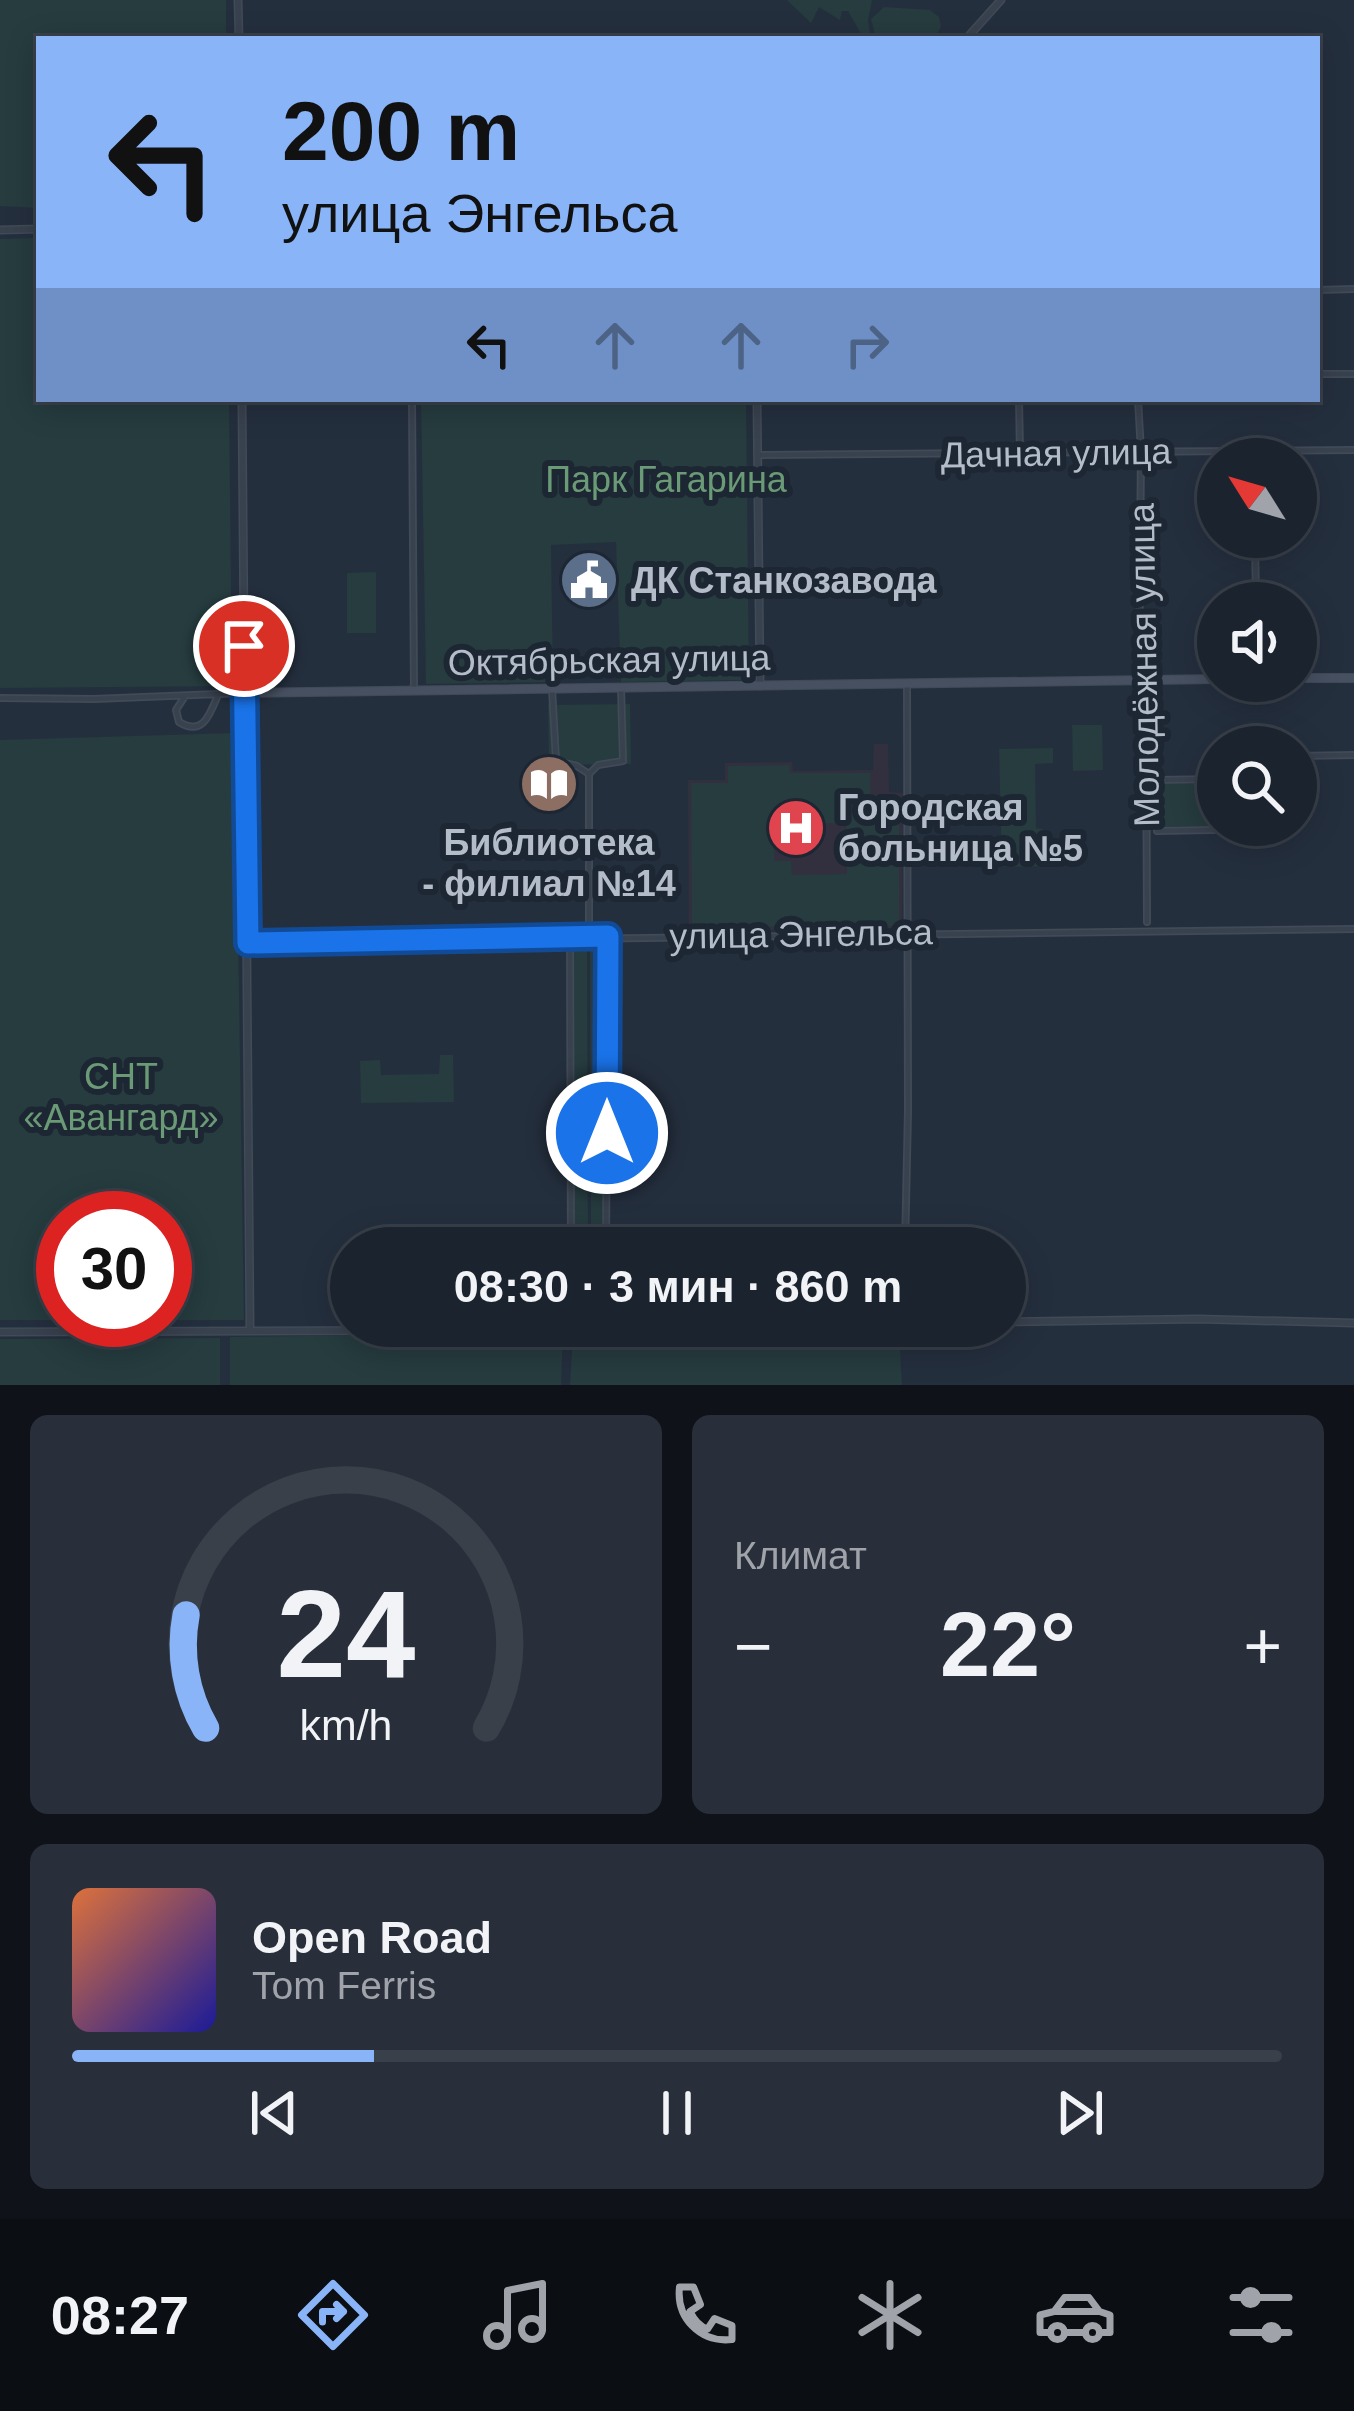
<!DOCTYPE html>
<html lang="ru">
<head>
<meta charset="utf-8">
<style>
	body { margin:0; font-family:Arial,sans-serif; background:#282f3a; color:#f1f3f6; height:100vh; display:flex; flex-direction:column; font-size:45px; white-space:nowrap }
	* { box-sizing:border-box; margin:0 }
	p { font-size:39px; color:#a0a4aa }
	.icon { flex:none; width:66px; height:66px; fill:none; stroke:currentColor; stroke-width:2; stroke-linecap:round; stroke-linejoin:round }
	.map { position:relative; height:1385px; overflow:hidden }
	.drawer { display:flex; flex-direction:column; gap:30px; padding:30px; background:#0f1319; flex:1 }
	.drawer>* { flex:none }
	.hud { position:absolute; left:36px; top:36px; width:1284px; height:366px; border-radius:0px; box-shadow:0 6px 30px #0003,0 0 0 3px #39404a; background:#8ab4f8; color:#111; overflow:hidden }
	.needle { width:78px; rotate:307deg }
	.tools { position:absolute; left:1197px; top:438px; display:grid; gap:24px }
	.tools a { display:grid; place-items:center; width:120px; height:120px; border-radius:50%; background:#1b232e; box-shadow:0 6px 30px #0003,0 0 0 3px #39404a; font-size:60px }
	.speed { position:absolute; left:36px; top:1191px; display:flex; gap:24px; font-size:60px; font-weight:700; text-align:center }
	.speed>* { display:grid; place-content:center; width:156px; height:156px; border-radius:50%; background:#1b232e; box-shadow:0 6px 30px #0003,0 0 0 3px #39404a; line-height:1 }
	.speed .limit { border:18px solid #d22; background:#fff; color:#111 }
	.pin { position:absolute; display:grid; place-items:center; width:102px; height:102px; color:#fff; margin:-51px; border:6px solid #fff; border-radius:50%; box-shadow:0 3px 12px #0007 }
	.me { position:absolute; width:132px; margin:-66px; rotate:0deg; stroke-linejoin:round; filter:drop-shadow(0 0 9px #0008) }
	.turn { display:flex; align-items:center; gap:42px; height:252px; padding:0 48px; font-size:54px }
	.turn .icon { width:156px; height:156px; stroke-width:2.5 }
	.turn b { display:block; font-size:84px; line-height:102px }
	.lanes { display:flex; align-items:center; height:114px; padding:0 48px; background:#0003; justify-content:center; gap:60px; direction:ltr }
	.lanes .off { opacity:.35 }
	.big { font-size:90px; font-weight:700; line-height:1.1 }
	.drawer .tile { flex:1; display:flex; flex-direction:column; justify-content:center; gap:18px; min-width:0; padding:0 42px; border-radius:18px; background:#282f3a }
	.drawer .dial { align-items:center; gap:0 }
	.dial svg { height:312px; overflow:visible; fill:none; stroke:#39404a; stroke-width:7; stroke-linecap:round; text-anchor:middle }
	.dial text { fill:#f1f3f6; stroke:none }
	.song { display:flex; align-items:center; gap:36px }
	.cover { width:144px; height:144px; border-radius:18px; background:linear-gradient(135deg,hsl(20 70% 55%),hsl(240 70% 35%)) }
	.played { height:12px; border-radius:6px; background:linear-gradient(90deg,#8ab4f8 25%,#39404a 25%) }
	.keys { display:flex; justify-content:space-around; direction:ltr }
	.heat { display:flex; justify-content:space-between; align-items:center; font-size:66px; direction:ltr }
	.drawer .tiles { flex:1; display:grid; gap:30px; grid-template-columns:1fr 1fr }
	.tile:last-child { grid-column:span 2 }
	.trip { position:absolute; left:330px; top:1227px; width:696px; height:120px; border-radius:60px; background:#1b232e; box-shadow:0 6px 30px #0003,0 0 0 3px #39404a; font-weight:700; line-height:120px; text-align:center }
	.dock { display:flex; height:192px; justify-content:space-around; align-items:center; background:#0b0e12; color:#a0a4aa }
	.dock .icon { width:84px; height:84px }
	.dock .selected { color:#8ab4f8 }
	.dock b { font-size:54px; color:#f1f3f6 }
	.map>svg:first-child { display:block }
	.medical { fill:#32303f }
	.green { fill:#263c3f; fill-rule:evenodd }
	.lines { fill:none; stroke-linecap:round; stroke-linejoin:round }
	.pedestrian-casing { stroke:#414a57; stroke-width:8 }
	.minor-casing { stroke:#414a57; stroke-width:8 }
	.tertiary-casing { stroke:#414a57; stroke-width:9 }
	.secondary-casing { stroke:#414a57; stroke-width:10 }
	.pedestrian { stroke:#38414e; stroke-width:4.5 }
	.minor { stroke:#38414e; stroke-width:4.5 }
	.tertiary { stroke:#38414e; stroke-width:6 }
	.secondary { stroke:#465061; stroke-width:8 }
	.route-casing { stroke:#114b97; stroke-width:30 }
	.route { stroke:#1a73e8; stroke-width:21 }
	.labels { text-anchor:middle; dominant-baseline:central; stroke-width:12; stroke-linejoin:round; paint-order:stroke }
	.street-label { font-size:36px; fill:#b4bcc9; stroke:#1d2633 }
	.park-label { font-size:36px; fill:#6b9a76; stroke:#1d2633 }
	.poi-label { font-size:36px; font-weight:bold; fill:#b4bcc9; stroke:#1d2633; text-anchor:start }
</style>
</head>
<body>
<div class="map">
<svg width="1354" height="1385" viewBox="0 0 1354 1385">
	<rect width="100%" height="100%" fill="#242f3e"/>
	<path class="medical" d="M874,744H888L889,792L903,793L902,928L689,931L688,780H725V763L792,762L793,771L873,770Z"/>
	<path class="green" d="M0,0H226V39H39V208L0,206Z
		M787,0H872L868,21L870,33L864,39L848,11H842L840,20L819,7L811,23Z
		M884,7L930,10L939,17L941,27L934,39H876L871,19Z
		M39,238V399H229L232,686L0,688V239Z
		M421,399H746L749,680L621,682L616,542L551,545L553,682L426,684Z
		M376,572V633H347V573Z
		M630,704L631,764L549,765L548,705Z
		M1072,725H1102L1103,770L1073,771Z
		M235,733L244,1320H165V1218H63V1320H159H0V740Z
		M1053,748V763L1035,764L1036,828L1043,829L1044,851L1051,852V866L1002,867L999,749Z
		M789,765L790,773H870V795H899V926L692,927L691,783H728V766ZM793,823H846L847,874L792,875L791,861H774V836L792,835Z
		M1218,783V825H1259L1152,827L1151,784Z
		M572,944H587L588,1248H573Z
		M590,944H604V1248H591Z
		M440,1055H453L454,1102L361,1103L360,1061L380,1060L381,1075L439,1074Z
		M899,1330L902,1385H570L573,1332Z
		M563,1332L561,1385H230V1337Z
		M220,1338V1385H0V1339Z"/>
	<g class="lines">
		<defs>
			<path id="pedestrian" d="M1146,696L1147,922"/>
			<path id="minor" d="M1317,290L1354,289
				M1317,374H1354
				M412,399L414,690
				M1019,399L1020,453
				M1138,399L1141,452L1139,681L1146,696
				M758,455L1354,450
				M1255,537L1256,603
				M552,688L556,761L577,766L589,774L598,765L623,761L621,687
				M185,696L176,710L179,722C203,737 210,714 218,695
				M0,698L94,699L244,693
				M1296,756L1354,755
				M589,774V936
				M1159,780L1218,779
				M1157,831L1264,829V825
				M570,937L571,1248
				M247,943L1354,929
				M606,1248L608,936
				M905,1248L908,1111L907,684"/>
			<path id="tertiary" d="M238,0L239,39
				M966,39L1001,0
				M0,230L39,229
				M242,399L250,1331
				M757,399L760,686
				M1005,1322L1198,1319L1354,1323
				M554,1326H572
				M0,1332L511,1330L541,1326"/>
			<path id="secondary" d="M1296,678H1354
				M244,693L1218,679"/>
		</defs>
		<use href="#pedestrian" class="pedestrian-casing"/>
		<use href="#minor" class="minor-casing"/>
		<use href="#tertiary" class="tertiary-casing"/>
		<use href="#secondary" class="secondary-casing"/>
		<use href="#pedestrian" class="pedestrian"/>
		<use href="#minor" class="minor"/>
		<use href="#tertiary" class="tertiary"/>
		<use href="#secondary" class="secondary"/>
	</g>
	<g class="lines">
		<defs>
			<path id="route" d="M244,646L248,943L608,936L607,1133"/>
		</defs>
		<use href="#route" class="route-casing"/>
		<use href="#route" class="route"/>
	</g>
	<defs>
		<symbol id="civic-disc" viewBox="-11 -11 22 22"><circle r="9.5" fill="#5c6f8a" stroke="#1d2633"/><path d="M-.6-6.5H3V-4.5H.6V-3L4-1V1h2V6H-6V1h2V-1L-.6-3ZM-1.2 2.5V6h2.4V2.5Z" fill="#fff"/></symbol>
		<symbol id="library-disc" viewBox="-11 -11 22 22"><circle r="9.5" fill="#8d6e63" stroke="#1d2633"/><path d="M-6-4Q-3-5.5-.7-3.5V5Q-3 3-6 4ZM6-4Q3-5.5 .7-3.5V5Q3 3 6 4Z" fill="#fff"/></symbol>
		<symbol id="hospital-disc" viewBox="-11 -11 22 22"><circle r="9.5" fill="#e0444e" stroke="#1d2633"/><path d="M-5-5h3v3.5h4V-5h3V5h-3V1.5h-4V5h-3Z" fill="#fff"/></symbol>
	</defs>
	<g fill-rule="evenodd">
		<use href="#civic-disc" x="556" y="547" width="66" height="66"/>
		<use href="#library-disc" x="516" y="751" width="66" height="66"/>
		<use href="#hospital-disc" x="763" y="795" width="66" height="66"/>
	</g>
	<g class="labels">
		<g class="street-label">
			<text transform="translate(1056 453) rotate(-1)">Дачная улица</text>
			<text transform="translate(609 660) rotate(-1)">Октябрьская улица</text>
			<text transform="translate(1144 665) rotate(-91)">Молодёжная улица</text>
			<text transform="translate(801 934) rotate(-1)">улица Энгельса</text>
		</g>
		<g class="park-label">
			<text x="666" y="479">Парк Гагарина</text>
			<text x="121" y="1076">СНТ<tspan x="121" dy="41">«Авангард»</tspan></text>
		</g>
		<g class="poi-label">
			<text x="631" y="580">ДК Станкозавода</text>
			<text x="838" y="807">Городская<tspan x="838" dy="41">больница №5</tspan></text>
			<text x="549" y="842" text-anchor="middle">Библиотека<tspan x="549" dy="41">- филиал №14</tspan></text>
		</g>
	</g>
</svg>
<div class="tools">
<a><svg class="needle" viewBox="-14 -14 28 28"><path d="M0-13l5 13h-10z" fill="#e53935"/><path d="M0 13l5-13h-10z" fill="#a0a4aa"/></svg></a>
<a><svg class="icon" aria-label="sound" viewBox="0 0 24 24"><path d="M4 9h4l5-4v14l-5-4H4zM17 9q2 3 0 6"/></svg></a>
<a><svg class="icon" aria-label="search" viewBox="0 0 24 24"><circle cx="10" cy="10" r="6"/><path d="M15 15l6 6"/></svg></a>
</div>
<div class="speed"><div class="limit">30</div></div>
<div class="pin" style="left:244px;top:646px;background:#d93025"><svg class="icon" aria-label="arrive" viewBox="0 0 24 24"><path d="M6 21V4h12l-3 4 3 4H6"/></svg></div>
<svg class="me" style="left:607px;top:1133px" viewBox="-20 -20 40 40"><circle r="17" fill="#1a73e8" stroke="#fff" stroke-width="3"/><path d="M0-11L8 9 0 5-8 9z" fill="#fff"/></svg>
<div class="trip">08:30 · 3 мин · 860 m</div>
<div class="hud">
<div class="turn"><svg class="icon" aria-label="left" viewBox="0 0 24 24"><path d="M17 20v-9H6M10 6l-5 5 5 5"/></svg><div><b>200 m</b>улица Энгельса</div></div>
<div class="lanes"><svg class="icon" aria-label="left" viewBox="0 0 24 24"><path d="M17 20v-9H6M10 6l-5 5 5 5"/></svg><svg class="icon off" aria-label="ahead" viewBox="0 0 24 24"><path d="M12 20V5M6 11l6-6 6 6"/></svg><svg class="icon off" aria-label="ahead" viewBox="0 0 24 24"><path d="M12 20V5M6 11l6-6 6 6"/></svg><svg class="icon off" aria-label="right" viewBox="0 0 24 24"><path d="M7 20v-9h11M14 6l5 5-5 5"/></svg></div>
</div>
</div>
<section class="drawer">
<div class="tiles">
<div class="tile dial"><svg viewBox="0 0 100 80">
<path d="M14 69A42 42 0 1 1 86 69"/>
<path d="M14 69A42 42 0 0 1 9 40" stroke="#8ab4f8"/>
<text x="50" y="56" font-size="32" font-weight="700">24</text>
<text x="50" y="72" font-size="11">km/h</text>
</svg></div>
<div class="tile"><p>Климат</p>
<div class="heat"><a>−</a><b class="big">22°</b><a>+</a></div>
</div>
<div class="tile">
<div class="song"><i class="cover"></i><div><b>Open Road</b><p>Tom Ferris</p></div></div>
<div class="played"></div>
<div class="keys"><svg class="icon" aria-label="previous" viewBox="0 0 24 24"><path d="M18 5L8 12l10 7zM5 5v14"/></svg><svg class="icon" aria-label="pause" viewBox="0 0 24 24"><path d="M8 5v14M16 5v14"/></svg><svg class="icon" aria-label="next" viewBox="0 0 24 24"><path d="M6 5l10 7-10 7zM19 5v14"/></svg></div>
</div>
</div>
</section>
<nav class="dock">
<b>08:27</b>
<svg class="icon selected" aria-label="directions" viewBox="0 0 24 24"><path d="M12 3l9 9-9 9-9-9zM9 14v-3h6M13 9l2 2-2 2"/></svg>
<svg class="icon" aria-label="music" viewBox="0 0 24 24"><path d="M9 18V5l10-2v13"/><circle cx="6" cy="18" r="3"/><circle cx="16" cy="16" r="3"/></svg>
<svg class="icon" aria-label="phone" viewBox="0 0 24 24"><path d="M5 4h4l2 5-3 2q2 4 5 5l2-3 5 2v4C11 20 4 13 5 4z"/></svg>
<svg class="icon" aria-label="climate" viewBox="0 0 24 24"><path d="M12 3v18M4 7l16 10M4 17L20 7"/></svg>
<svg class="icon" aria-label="car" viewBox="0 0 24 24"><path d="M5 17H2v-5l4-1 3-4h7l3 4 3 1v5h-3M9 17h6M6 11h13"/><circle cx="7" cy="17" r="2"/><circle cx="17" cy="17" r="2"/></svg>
<svg class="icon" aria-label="filters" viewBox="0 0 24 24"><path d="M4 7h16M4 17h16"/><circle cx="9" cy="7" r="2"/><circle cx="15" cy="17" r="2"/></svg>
</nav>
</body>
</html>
